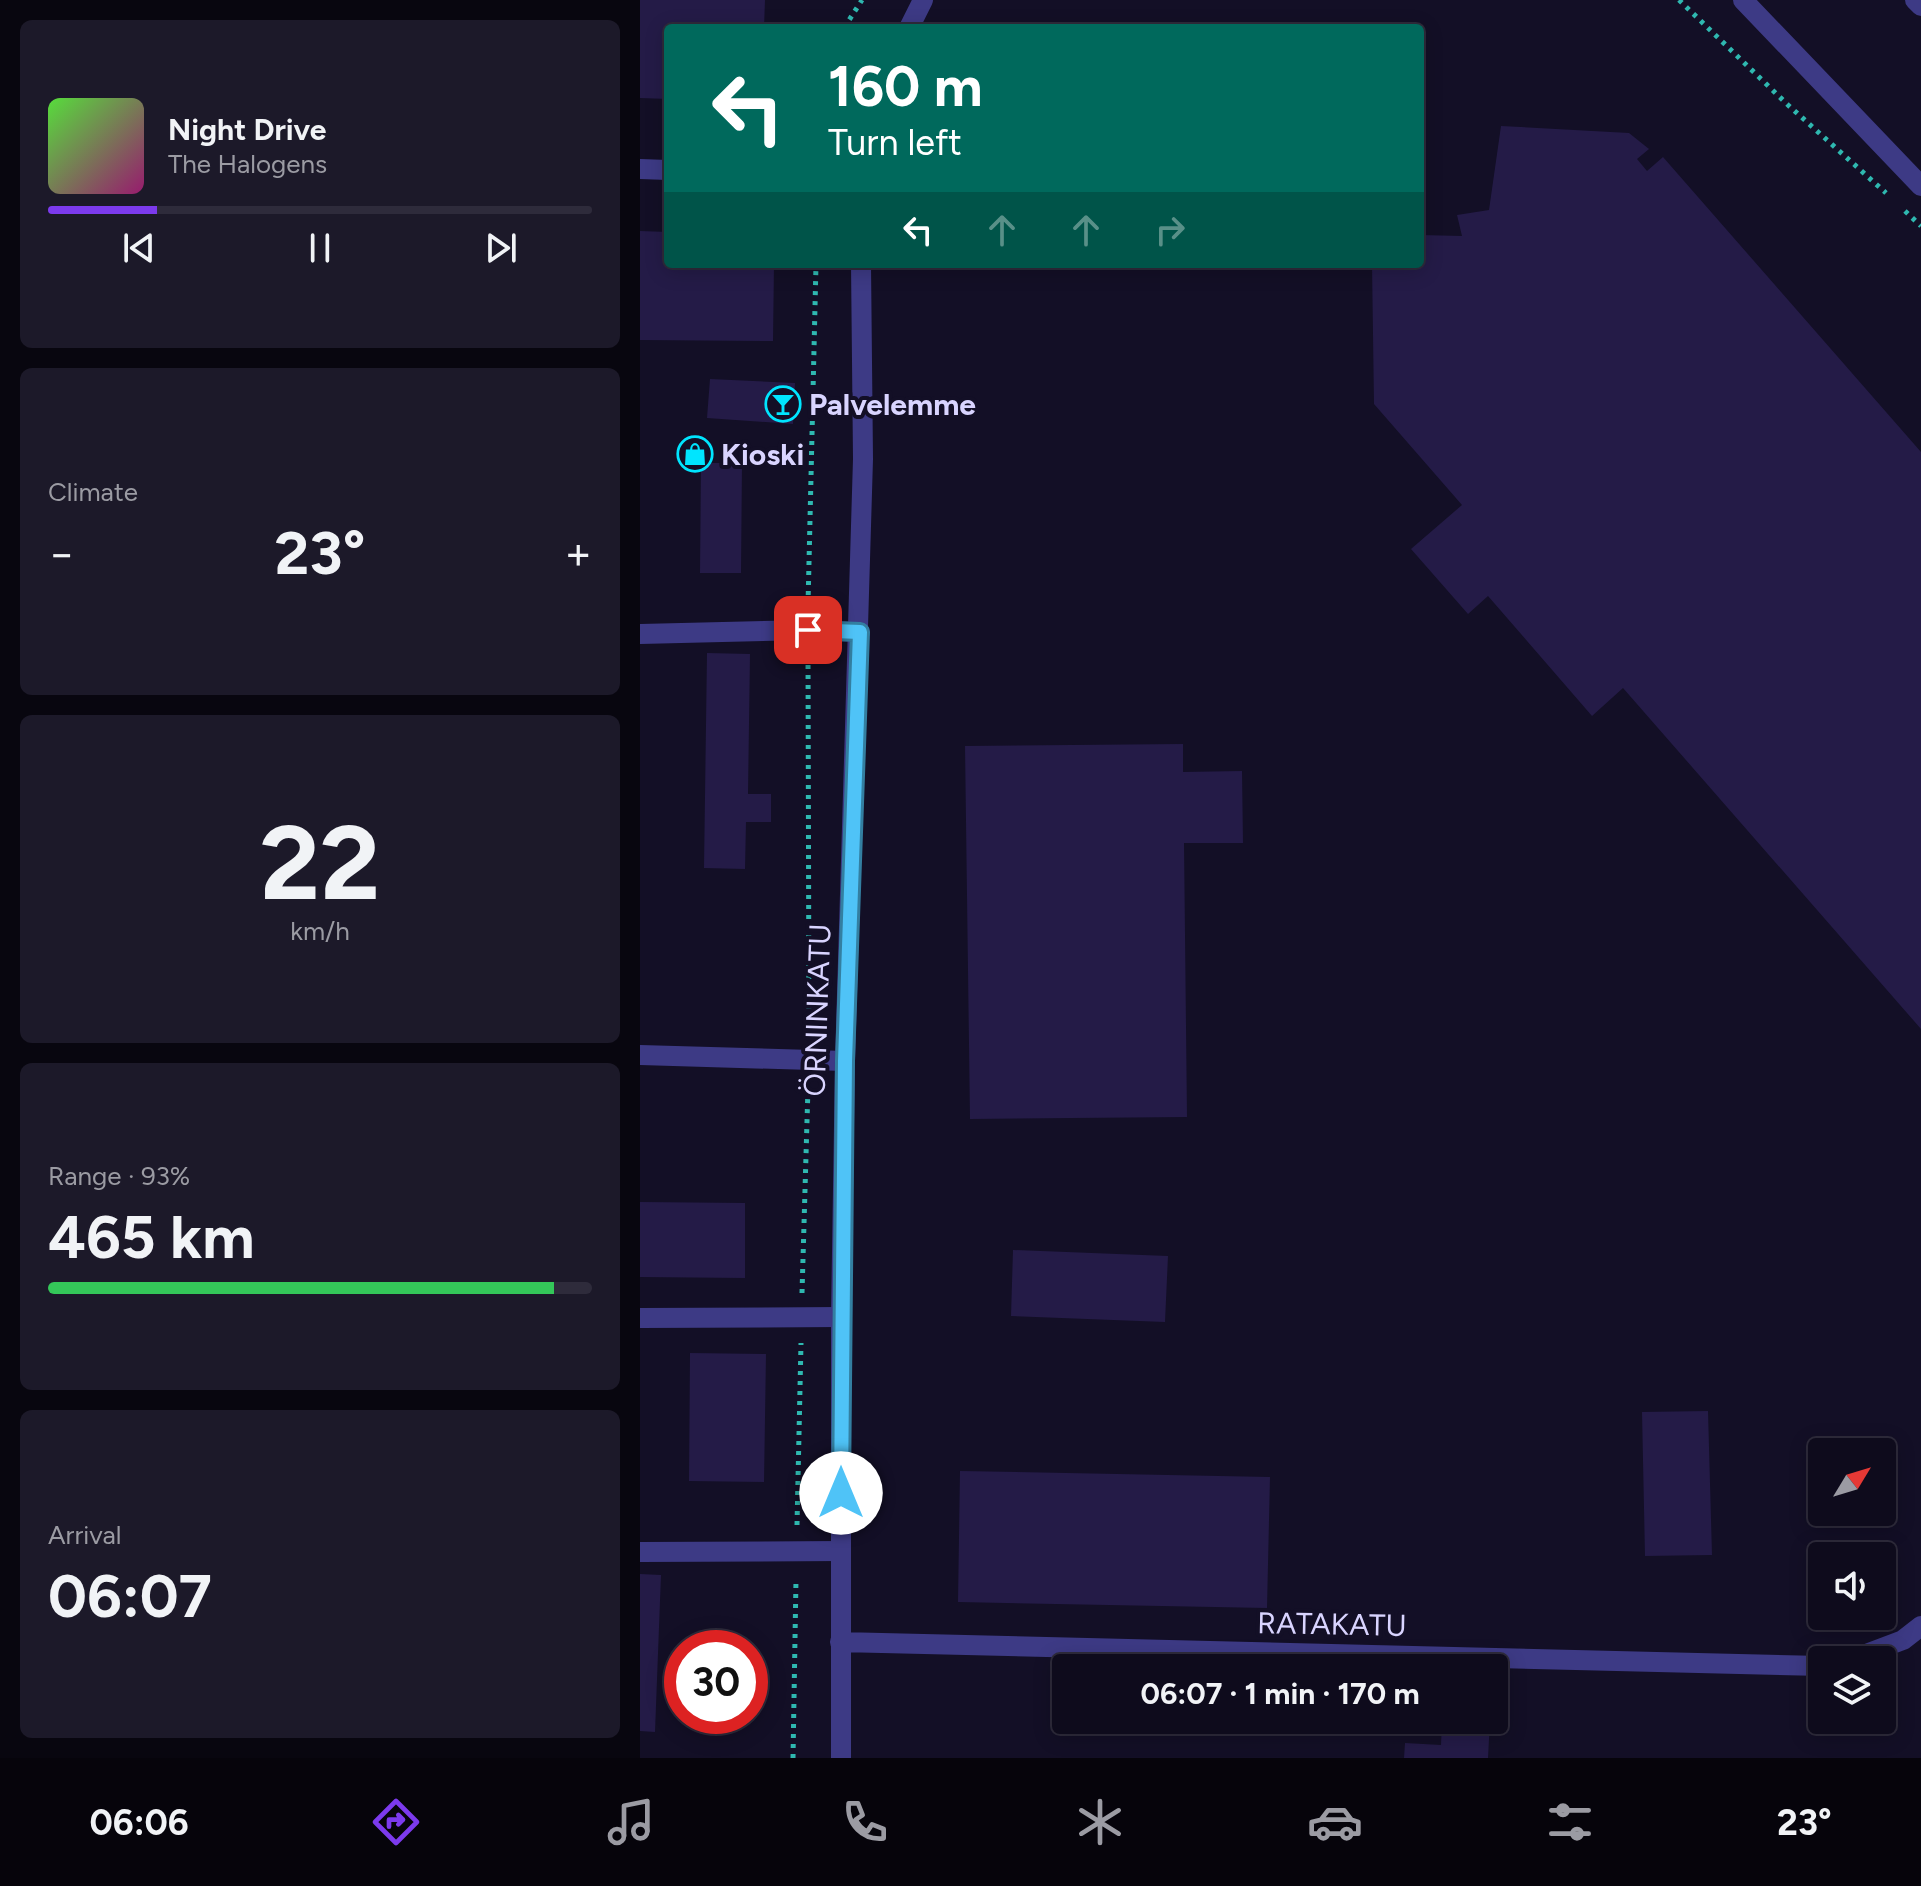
<!DOCTYPE html>
<html lang="en">
<head>
<meta charset="utf-8">
<style>
	body { margin:0; font-family:Figtree,sans-serif; background:#1c1929; color:#f1f3f6; height:100vh; display:flex; flex-direction:column; font-size:30px; white-space:nowrap }
	* { box-sizing:border-box; margin:0 }
	p { font-size:26px; color:#9b9ba3 }
	.icon { flex:none; width:44px; height:44px; fill:none; stroke:currentColor; stroke-width:2; stroke-linecap:round; stroke-linejoin:round }
	.map { position:relative; flex:1; overflow:hidden }
	.side { display:flex; flex-direction:column; gap:20px; padding:20px; background:#08060f; width:640px }
	.side>* { flex:none }
	.hud { position:absolute; left:24px; top:24px; width:760px; height:244px; border-radius:8px; box-shadow:0 4px 20px #0003,0 0 0 2px #2e2b3b; background:#00695c; color:#fff; overflow:hidden }
	.needle { width:52px; rotate:52deg }
	.buttons { position:absolute; left:1168px; top:1438px; display:grid; gap:16px }
	.buttons a { display:grid; place-items:center; width:88px; height:88px; border-radius:8px; background:#0e0b1c; box-shadow:0 4px 20px #0003,0 0 0 2px #2e2b3b; font-size:40px }
	.speed { position:absolute; left:24px; top:1630px; display:flex; gap:16px; font-size:40px; font-weight:700; text-align:center }
	.speed>* { display:grid; place-content:center; width:104px; height:104px; border-radius:50%; background:#0e0b1c; box-shadow:0 4px 20px #0003,0 0 0 2px #2e2b3b; line-height:1 }
	.speed .limit { border:12px solid #d22; background:#fff; color:#111 }
	.pin { position:absolute; display:grid; place-items:center; width:68px; height:68px; color:#fff; margin:-34px; border-radius:16px; box-shadow:0 4px 12px #0006 }
	.me { position:absolute; width:88px; margin:-44px; rotate:0deg; stroke-linejoin:round; filter:drop-shadow(0 0 6px #0008) }
	.turn { display:flex; align-items:center; gap:28px; height:168px; padding:0 32px; font-size:36px }
	.turn .icon { width:104px; height:104px; stroke-width:2.5 }
	.turn b { display:block; font-size:56px; line-height:68px }
	.lanes { display:flex; align-items:center; height:76px; padding:0 32px; background:#0003; justify-content:center; gap:40px; direction:ltr }
	.lanes .off { opacity:.35 }
	.big { font-size:60px; font-weight:700; line-height:1.1 }
	.side .card { flex:1; display:flex; flex-direction:column; justify-content:center; gap:12px; min-width:0; padding:0 28px; border-radius:12px; background:#1c1929 }
	.side .dial { align-items:center; gap:0 }
	.dial b { font-size:104px; line-height:1 }
	.song { display:flex; align-items:center; gap:24px }
	.cover { width:96px; height:96px; border-radius:12px; background:linear-gradient(135deg,hsl(110 70% 55%),hsl(320 70% 35%)) }
	.played { height:8px; border-radius:4px; background:linear-gradient(90deg,#7c3aed 20%,#2e2b3b 20%) }
	.keys { display:flex; justify-content:space-around; direction:ltr }
	.heat { display:flex; justify-content:space-between; align-items:center; font-size:44px; direction:ltr }
	.charge { height:12px; border-radius:6px; background:linear-gradient(90deg,#34c759 93%,#2e2b3b 0) }
	.trip { position:absolute; left:412px; top:1654px; width:456px; height:80px; border-radius:8px; background:#0e0b1c; box-shadow:0 4px 20px #0003,0 0 0 2px #2e2b3b; font-weight:700; line-height:80px; text-align:center }
	.tabs { display:flex; height:128px; justify-content:space-around; align-items:center; background:#06040b; color:#9b9ba3 }
	.tabs .icon { width:56px; height:56px }
	.tabs .selected { color:#7c3aed }
	.tabs b { font-size:36px; color:#f1f3f6 }
	main { display:flex; flex:1; min-height:0 }
	.map>svg:first-child { display:block }
	.building { fill:#241b47 }
	.lines { fill:none; stroke-linecap:round; stroke-linejoin:round }
	.path { stroke:#2fb8b0; stroke-width:5; stroke-dasharray:4 6; stroke-linecap:butt }
	.service { stroke:#3d3a85; stroke-width:20 }
	.minor { stroke:#3d3a85; stroke-width:20 }
	.tertiary { stroke:#3d3a85; stroke-width:20 }
	.route-casing { stroke:#337fa1; stroke-width:20 }
	.route { stroke:#4fc3f7; stroke-width:14 }
	.labels { text-anchor:middle; dominant-baseline:central; stroke-width:8; stroke-linejoin:round; paint-order:stroke }
	.poi-label { font-size:30px; font-weight:bold; fill:#d9d4ff; stroke:#130f26; text-anchor:start }
	.street-label { font-size:30px; fill:#d9d4ff; stroke:#130f26 }
</style>
</head>
<body>
<main>
<section class="side">
<div class="card">
<div class="song"><i class="cover"></i><div><b>Night Drive</b><p>The Halogens</p></div></div>
<div class="played"></div>
<div class="keys"><svg class="icon" aria-label="previous" viewBox="0 0 24 24"><path d="M18 5L8 12l10 7zM5 5v14"/></svg><svg class="icon" aria-label="pause" viewBox="0 0 24 24"><path d="M8 5v14M16 5v14"/></svg><svg class="icon" aria-label="next" viewBox="0 0 24 24"><path d="M6 5l10 7-10 7zM19 5v14"/></svg></div>
</div>
<div class="card"><p>Climate</p>
<div class="heat"><a>−</a><b class="big">23°</b><a>+</a></div>
</div>
<div class="card dial"><b>22</b><p>km/h</p></div>
<div class="card"><p>Range · 93%</p><b class="big">465 km</b><div class="charge"></div></div>
<div class="card"><p>Arrival</p><b class="big">06:07</b></div>
</section>
<div class="map">
<svg width="1281" height="1758" viewBox="0 0 1281 1758">
	<rect width="100%" height="100%" fill="#130f26"/>
	<path class="building" d="M0,0H125L124,28H28V99L0,98Z
		M861,126L989,133L1009,149L997,159L1007,171L1023,157L1281,452V1029L983,688L952,716L848,596L828,614L771,549L822,505L734,404L732,264H780V235L822,236L817,215L849,210Z
		M0,231L28,232V264H134L133,341L0,340Z
		M70,379L155,383L153,424L67,418Z
		M61,463H102L101,573H60Z
		M67,653L110,654L108,794H131V822H106L105,869L64,868Z
		M543,744V772L602,771L603,843H544L547,1117L330,1119L325,746Z
		M0,1202L105,1203V1278L0,1277Z
		M373,1250L528,1256L525,1322L371,1316Z
		M50,1353L126,1354L124,1482L49,1481Z
		M1068,1411L1072,1555L1005,1556L1002,1412Z
		M320,1471L630,1477L627,1608L318,1602Z
		M0,1574L21,1575L15,1732L0,1731Z
		M802,1720H850L848,1758H764L765,1743L801,1745Z"/>
	<g class="lines">
		<path class="path" d="M1039,0L1148,105L1246,193
			M204,28L222,0
			M1265,211L1281,226
			M168,605L176,264
			M168,655L169,1033
			M162,1293L168,1087
			M157,1525L161,1343
			M153,1758L156,1579"/>
		<path class="service" d="M1275,0L1281,6
			M0,169L28,170
			M0,634L168,630L220,632
			M0,1055L205,1061
			M0,1318L201,1317
			M0,1552L201,1551"/>
		<path class="minor" d="M269,28L283,0
			M200,1642L1182,1666
			M1210,1660L1263,1640L1281,1626
			M201,1758V1317L205,1061L223,459L221,264"/>
		<path class="tertiary" d="M1103,0L1281,186"/>
	</g>
	<g class="lines">
		<defs>
			<path id="route" d="M168,630L220,632L205,1061L201,1493"/>
		</defs>
		<use href="#route" class="route-casing"/>
		<use href="#route" class="route"/>
	</g>
	<defs>
		<symbol id="bar-ring" viewBox="-11 -11 22 22"><circle r="9.5" fill="#130f26" stroke="#00e5ff" stroke-width="1.5"/><path d="M-6-5H6L.8 .8V4.5H3.5V6h-7V4.5H-.8V.8Z" fill="#00e5ff"/></symbol>
		<symbol id="shop-ring" viewBox="-11 -11 22 22"><circle r="9.5" fill="#130f26" stroke="#00e5ff" stroke-width="1.5"/><path d="M-5-2.5h2.3a2.7 3.5 0 0 1 5.4 0H5L5.5 6h-11ZM-1.5-2.5h3a1.5 2.3 0 0 0-3 0Z" fill="#00e5ff"/></symbol>
	</defs>
	<g fill-rule="evenodd">
		<use href="#bar-ring" x="123" y="384" width="40" height="40"/>
		<use href="#shop-ring" x="35" y="434" width="40" height="40"/>
	</g>
	<g class="labels">
		<g class="poi-label">
			<text x="169" y="404">Palvelemme</text>
			<text x="81" y="454">Kioski</text>
		</g>
		<g class="street-label">
			<text transform="translate(177 1010) rotate(-88)">ÖRNINKATU</text>
			<text transform="translate(692 1624) rotate(1)">RATAKATU</text>
		</g>
	</g>
</svg>
<div class="buttons">
<a><svg class="needle" viewBox="-14 -14 28 28"><path d="M0-13l5 13h-10z" fill="#e53935"/><path d="M0 13l5-13h-10z" fill="#9b9ba3"/></svg></a>
<a><svg class="icon" aria-label="sound" viewBox="0 0 24 24"><path d="M4 9h4l5-4v14l-5-4H4zM17 9q2 3 0 6"/></svg></a>
<a><svg class="icon" aria-label="layers" viewBox="0 0 24 24"><path d="M12 4l9 5-9 5-9-5zM3 14l9 5 9-5"/></svg></a>
</div>
<div class="speed"><div class="limit">30</div></div>
<div class="pin" style="left:168px;top:630px;background:#d93025"><svg class="icon" aria-label="arrive" viewBox="0 0 24 24"><path d="M6 21V4h12l-3 4 3 4H6"/></svg></div>
<svg class="me" style="left:201px;top:1493px" viewBox="-20 -20 40 40"><circle r="19" fill="#fff"/><path d="M0-13L10 11 0 6-10 11z" fill="#4fc3f7"/></svg>
<div class="trip">06:07 · 1 min · 170 m</div>
<div class="hud">
<div class="turn"><svg class="icon" aria-label="left" viewBox="0 0 24 24"><path d="M17 20v-9H6M10 6l-5 5 5 5"/></svg><div><b>160 m</b>Turn left</div></div>
<div class="lanes"><svg class="icon" aria-label="left" viewBox="0 0 24 24"><path d="M17 20v-9H6M10 6l-5 5 5 5"/></svg><svg class="icon off" aria-label="ahead" viewBox="0 0 24 24"><path d="M12 20V5M6 11l6-6 6 6"/></svg><svg class="icon off" aria-label="ahead" viewBox="0 0 24 24"><path d="M12 20V5M6 11l6-6 6 6"/></svg><svg class="icon off" aria-label="right" viewBox="0 0 24 24"><path d="M7 20v-9h11M14 6l5 5-5 5"/></svg></div>
</div>
</div>
</main>
<nav class="tabs">
<b>06:06</b>
<svg class="icon selected" aria-label="directions" viewBox="0 0 24 24"><path d="M12 3l9 9-9 9-9-9zM9 14v-3h6M13 9l2 2-2 2"/></svg>
<svg class="icon" aria-label="music" viewBox="0 0 24 24"><path d="M9 18V5l10-2v13"/><circle cx="6" cy="18" r="3"/><circle cx="16" cy="16" r="3"/></svg>
<svg class="icon" aria-label="phone" viewBox="0 0 24 24"><path d="M5 4h4l2 5-3 2q2 4 5 5l2-3 5 2v4C11 20 4 13 5 4z"/></svg>
<svg class="icon" aria-label="climate" viewBox="0 0 24 24"><path d="M12 3v18M4 7l16 10M4 17L20 7"/></svg>
<svg class="icon" aria-label="car" viewBox="0 0 24 24"><path d="M5 17H2v-5l4-1 3-4h7l3 4 3 1v5h-3M9 17h6M6 11h13"/><circle cx="7" cy="17" r="2"/><circle cx="17" cy="17" r="2"/></svg>
<svg class="icon" aria-label="filters" viewBox="0 0 24 24"><path d="M4 7h16M4 17h16"/><circle cx="9" cy="7" r="2"/><circle cx="15" cy="17" r="2"/></svg>
<b>23°</b>
</nav>
</body>
</html>
